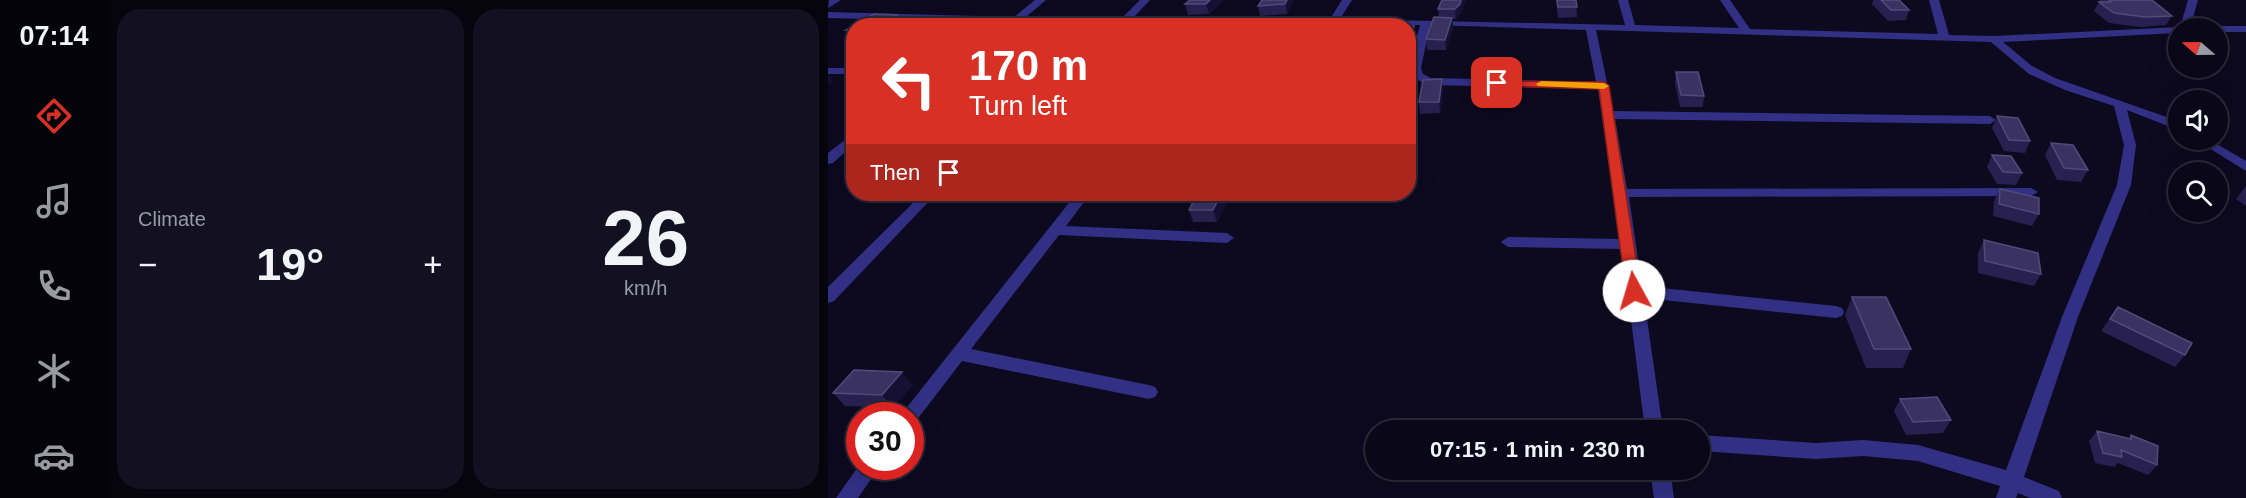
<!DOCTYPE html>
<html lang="en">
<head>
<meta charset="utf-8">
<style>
	body { margin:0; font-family:Arial,sans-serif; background:#131121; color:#f1f3f6; height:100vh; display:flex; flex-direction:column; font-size:22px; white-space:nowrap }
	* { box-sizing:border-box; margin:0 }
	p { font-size:20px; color:#999aa2 }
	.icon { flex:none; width:33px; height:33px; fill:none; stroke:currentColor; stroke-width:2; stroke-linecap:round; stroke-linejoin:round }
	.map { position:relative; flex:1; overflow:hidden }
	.drawer { display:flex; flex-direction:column; gap:9px; padding:9px; background:#06040d; width:720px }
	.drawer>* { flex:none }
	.guide { position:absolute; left:18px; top:18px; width:570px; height:183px; border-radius:24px; box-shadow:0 6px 24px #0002,0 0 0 2px #2a2937; background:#d93025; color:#fff; overflow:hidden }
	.needle { width:39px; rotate:290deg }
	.fabs { position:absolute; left:1340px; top:18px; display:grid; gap:12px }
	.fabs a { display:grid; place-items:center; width:60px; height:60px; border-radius:50%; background:#0a0818; box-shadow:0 6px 24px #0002,0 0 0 2px #2a2937; font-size:30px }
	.speed { position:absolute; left:18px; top:402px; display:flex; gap:12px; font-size:30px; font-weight:700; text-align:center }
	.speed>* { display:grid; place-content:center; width:78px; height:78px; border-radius:50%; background:#0a0818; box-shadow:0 6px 24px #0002,0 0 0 2px #2a2937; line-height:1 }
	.speed .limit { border:9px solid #d22; background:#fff; color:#111 }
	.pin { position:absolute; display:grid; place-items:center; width:51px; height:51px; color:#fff; margin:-26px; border-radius:12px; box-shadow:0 3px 9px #0006 }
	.me { position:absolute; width:66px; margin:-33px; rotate:354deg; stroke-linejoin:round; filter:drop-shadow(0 0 4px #0008) }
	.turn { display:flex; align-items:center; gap:21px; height:126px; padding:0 24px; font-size:27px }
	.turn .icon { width:78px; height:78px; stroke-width:2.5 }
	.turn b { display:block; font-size:42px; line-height:51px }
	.then { display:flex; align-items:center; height:57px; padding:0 24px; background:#0003; gap:12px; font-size:22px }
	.big { font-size:45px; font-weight:700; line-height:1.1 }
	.drawer .tile { flex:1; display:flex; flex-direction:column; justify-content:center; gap:9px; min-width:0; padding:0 21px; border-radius:24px; background:#131121 }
	.drawer .dial { align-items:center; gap:0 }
	.dial b { font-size:78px; line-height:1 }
	.heat { display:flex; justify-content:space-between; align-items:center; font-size:33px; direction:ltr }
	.drawer .tiles { flex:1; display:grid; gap:9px; grid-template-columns:repeat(2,1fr) }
	.trip { position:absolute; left:537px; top:420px; width:345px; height:60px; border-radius:30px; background:#0a0818; box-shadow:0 6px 24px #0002,0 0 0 2px #2a2937; font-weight:700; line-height:60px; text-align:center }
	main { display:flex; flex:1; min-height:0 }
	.dock { display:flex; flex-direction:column; width:108px; justify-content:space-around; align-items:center; background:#04030a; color:#999aa2 }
	.dock .icon { width:42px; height:42px }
	.dock .active { color:#d93025 }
	.dock b { font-size:27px; color:#f1f3f6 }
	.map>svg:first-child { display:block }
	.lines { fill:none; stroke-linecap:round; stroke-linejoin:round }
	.minor { fill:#313084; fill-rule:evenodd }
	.wall { fill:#28214f }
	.shaded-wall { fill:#161034 }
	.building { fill:#3a3362; stroke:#514a7b; stroke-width:1.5 }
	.route { fill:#d93025; stroke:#8d1f18; stroke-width:1.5 }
	.slow { fill:#f59e0b }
</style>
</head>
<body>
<main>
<nav class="dock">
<b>07:14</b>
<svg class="icon active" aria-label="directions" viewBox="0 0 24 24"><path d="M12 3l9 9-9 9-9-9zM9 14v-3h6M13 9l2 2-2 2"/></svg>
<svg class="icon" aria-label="music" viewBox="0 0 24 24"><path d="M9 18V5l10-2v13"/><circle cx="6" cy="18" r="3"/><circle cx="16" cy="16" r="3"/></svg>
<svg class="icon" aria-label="phone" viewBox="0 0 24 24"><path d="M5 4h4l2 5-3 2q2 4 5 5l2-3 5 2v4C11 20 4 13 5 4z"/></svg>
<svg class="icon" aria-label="climate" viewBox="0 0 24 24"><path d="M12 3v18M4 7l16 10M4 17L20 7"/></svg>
<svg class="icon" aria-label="car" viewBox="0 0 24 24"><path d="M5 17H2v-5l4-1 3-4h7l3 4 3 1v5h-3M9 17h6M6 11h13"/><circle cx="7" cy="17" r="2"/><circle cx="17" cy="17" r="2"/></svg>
</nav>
<section class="drawer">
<div class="tiles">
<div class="tile"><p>Climate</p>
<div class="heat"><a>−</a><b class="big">19°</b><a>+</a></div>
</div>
<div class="tile dial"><b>26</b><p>km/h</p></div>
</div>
</section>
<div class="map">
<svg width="1418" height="498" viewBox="0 0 1418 498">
	<rect width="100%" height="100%" fill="#0d0a20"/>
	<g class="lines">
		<path class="minor" d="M13,0L0,8L1,0Z
			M207,0H218L198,17L294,18L312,0H322L305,18L502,19L514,0H524L512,19L797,25L790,0H800L807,25L911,28L892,0H902L922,29L1110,34L1101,0H1111L1121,35L1166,36L1352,27L1360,0H1370L1362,28H1350V33L1175,42L1204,66L1227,78L1350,121V130L1299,110L1308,145L1303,185L1250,317L1196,477L1231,491L1234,498H1202L1190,493L1188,498H1168L1172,486L1090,461L1035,456L988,459L872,451V435L988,443L1035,440L1090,445L1178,470L1234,317L1289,185L1296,145L1286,106L1237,90L1201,74L1163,42L768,30L785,111L1162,116L1168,120L1162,124L787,119L799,189L1203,188L1210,192L1203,196L801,197L814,286L1008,306L1014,308L1016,312L1014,316L1008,318L816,298L835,430H817L794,249L680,247L673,242L680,237L792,239L770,89L605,85C594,83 585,80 581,68L592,25L188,23L0,18V12L186,17ZM602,25L758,30L768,82L603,78L595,74L593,68Z
			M1389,26H1418V32H1389V28H1384Z
			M0,68H26V74H0Z
			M26,133V144L5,163L0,164V153Z
			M1368,140H1382L1418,161V171Z
			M94,194H108L6,301L0,303V287Z
			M248,194H262L238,226L399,233L406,238L399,243L231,235L143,349L321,385L327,387L330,392L327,397L321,399L134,361L88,421L82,423V416H72Z
			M32,464V466H52L30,498H8Z
			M822,470H842L846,498H826Z"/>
	</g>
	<path class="wall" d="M395,0L381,14L360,15L357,4Z
		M465,0L459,14L432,16L430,6Z
		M614,0H638L632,14L628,19H624L625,28L618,50H599L598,39L611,17L610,9Z
		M728,0H748L749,17L730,18Z
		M1045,0H1071L1081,10L1078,20L1060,21L1044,4Z
		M1272,0H1324L1344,16L1338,25L1312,27L1281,23L1266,11Z
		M46,14L69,15L74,26H26L25,40L18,30Z
		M580,26L587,37L584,46L580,47Z
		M848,72L876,96L875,107H852L847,83Z
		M614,79L615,91L612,113L592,114L591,102Z
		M1169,116L1202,141L1197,153L1176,151L1164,128Z
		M1223,143L1260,170L1253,182L1229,180L1217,155Z
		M1164,155L1194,173L1188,185L1169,184L1159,167Z
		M1417,187H1418V206L1408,199Z
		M1172,189L1211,214L1204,226L1165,216L1166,201Z
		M403,194L389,222H365L361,210Z
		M1156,240L1213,274L1206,286L1150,273V253Z
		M1024,297L1083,349L1075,368H1038L1017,315Z
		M1290,307L1357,355L1347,367L1273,331Z
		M74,372L84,385L65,408L17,406L5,393Z
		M1072,399L1123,420L1115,433L1078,435L1066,411Z
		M1269,431L1301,438L1303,435L1329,465L1320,475L1290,463L1286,467L1267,463L1261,441Z"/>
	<path class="shaded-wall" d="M382,0H395L381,14L378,4Z
		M459,0H465L459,14L457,4Z
		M633,0H638L632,14L628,19L627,9Z
		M69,15L74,26H51Z
		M624,18L625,28L618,50L617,40Z
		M586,26L587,37L584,46L583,36Z
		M0,74L5,81L0,85Z
		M614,79L615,91L612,113L611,102Z
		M393,194H403L389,222L385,210Z
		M74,372L84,385L65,408L54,395Z"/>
	<path class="building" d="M362,0H382L378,4H357Z
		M434,0H459L457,4L430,6Z
		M614,0H633L632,4L627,9H610Z
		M729,0H748L749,7H730Z
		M1053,0H1071L1081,10H1063Z
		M1281,0H1324L1344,16L1317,17L1286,13L1271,2H1283Z
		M46,14L69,15L51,26H26V30H18Z
		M606,17L624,18L617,40L598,39Z
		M565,23L580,26H565Z
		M580,26H586L583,36H580Z
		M848,72H870L876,96L853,95Z
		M614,79L611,102H591L595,80Z
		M1169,116L1190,118L1202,141L1181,140Z
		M1223,143L1245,145L1260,170L1236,168Z
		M1164,155L1183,156L1194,173L1175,172Z
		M1172,189L1211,198V214L1171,204Z
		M369,194H393L385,210H361Z
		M1156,240L1210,253L1213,274L1157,261Z
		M1024,297H1058L1083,349H1046Z
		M1290,307L1364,343L1357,355L1282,319Z
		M26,370L74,372L54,395L5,393Z
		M1109,397L1123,420L1085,422L1072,399Z
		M1269,431L1303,439V435L1330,446L1329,465L1293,450L1294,457L1275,453Z"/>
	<path class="route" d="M665,81L776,82L781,86L813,291L811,295L806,297L798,291L771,89L669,86L665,85Z"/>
	<path class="slow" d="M713,81L776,83L781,86L776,89L710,86L708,84Z"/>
</svg>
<div class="fabs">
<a><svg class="needle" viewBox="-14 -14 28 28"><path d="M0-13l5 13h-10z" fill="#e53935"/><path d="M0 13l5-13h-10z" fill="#999aa2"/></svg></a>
<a><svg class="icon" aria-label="sound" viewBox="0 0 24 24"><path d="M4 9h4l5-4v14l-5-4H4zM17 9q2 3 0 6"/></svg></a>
<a><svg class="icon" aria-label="search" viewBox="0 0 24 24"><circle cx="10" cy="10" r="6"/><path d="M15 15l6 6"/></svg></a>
</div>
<div class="speed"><div class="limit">30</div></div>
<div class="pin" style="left:669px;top:83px;background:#d93025"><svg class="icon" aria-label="arrive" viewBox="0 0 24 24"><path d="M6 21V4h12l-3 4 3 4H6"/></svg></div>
<svg class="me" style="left:806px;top:291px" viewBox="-20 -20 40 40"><circle r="19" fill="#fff"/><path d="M0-13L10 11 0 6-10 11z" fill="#d93025"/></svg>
<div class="trip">07:15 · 1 min · 230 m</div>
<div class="guide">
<div class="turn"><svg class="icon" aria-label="left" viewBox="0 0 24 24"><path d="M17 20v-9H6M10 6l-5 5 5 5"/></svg><div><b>170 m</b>Turn left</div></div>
<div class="then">Then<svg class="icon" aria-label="arrive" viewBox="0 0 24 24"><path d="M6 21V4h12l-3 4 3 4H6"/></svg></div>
</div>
</div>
</main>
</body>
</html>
